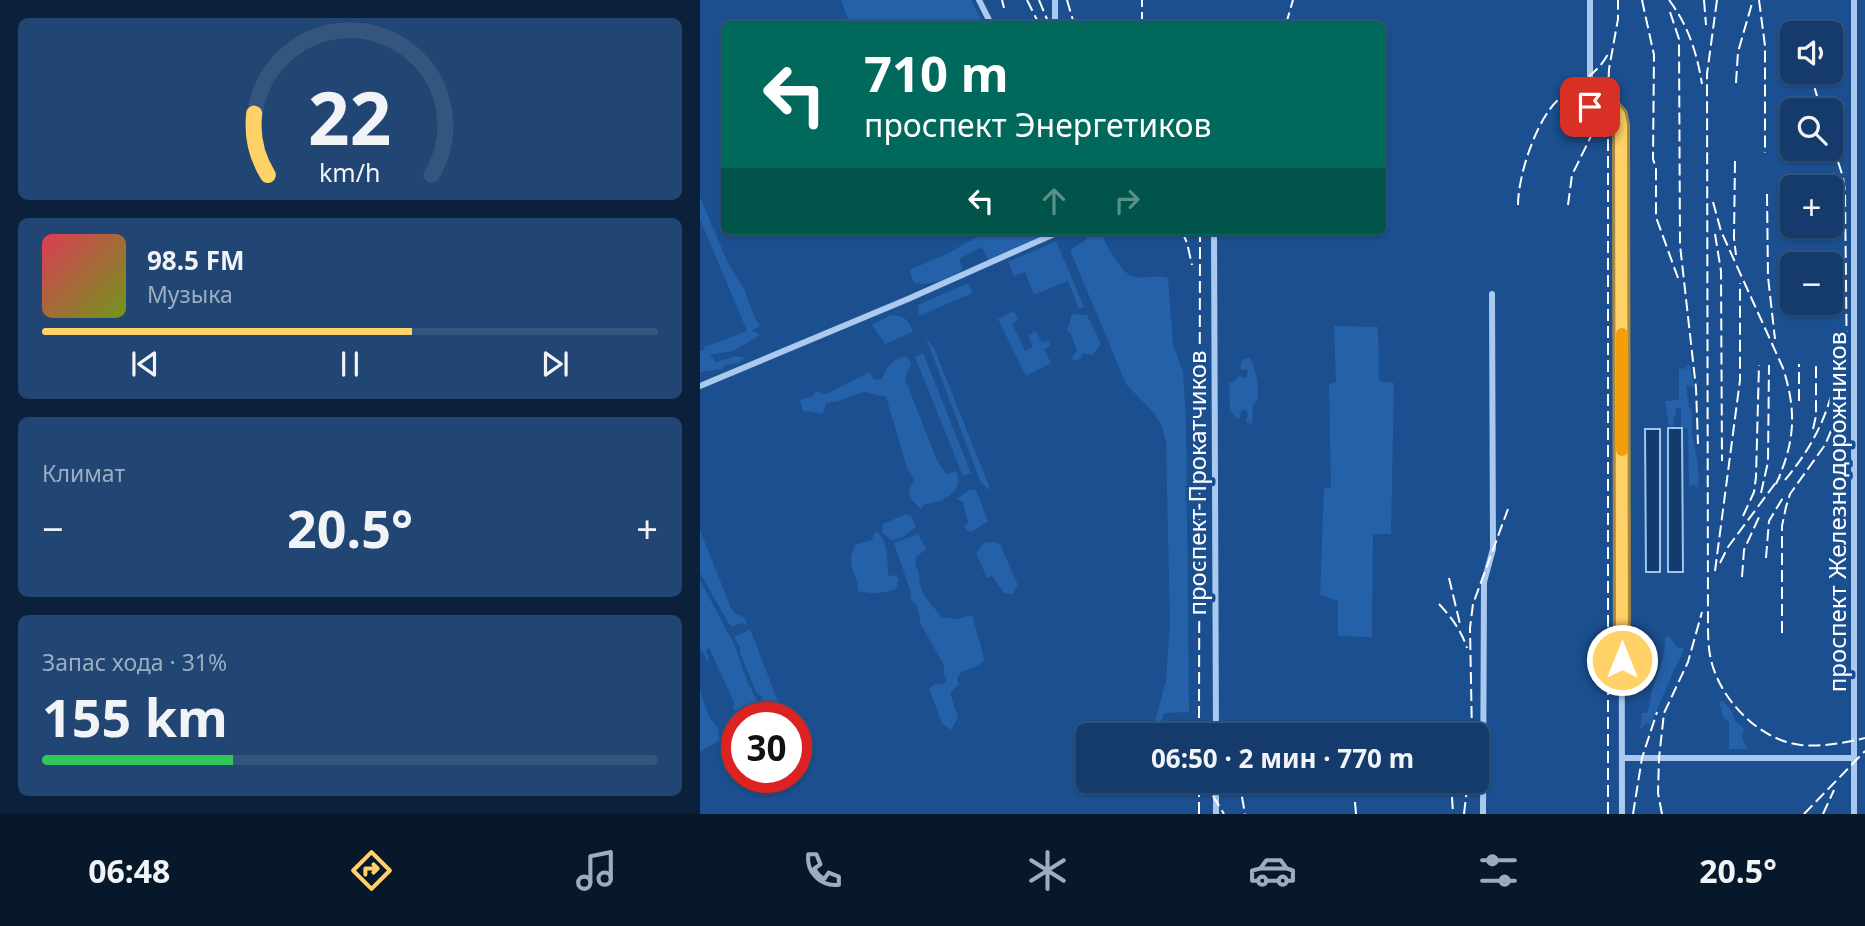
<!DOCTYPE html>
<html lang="ru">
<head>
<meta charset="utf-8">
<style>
	body { margin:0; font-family:"Noto Sans",sans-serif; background:#214673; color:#f1f3f6; height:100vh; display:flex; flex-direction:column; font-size:26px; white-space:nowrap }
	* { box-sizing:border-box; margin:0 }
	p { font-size:23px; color:#9dadc1 }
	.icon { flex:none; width:38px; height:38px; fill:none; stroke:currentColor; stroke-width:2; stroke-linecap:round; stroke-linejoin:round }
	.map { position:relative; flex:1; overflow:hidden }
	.drawer { display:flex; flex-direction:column; gap:18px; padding:18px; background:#0b203b; width:700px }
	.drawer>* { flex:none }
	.hud { position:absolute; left:21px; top:21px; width:665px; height:214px; border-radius:10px; box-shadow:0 2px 5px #0004,0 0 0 2px #33557e; background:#00695c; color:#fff; overflow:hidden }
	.controls { position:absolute; left:1080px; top:21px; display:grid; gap:14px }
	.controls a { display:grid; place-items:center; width:63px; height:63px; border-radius:10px; background:#143b6b; box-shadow:0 2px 5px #0004,0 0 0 2px #33557e; font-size:35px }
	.speed { position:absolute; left:21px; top:702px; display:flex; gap:14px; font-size:35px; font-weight:700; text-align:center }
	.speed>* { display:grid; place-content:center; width:91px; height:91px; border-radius:50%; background:#143b6b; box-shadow:0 2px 5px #0004,0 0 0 2px #33557e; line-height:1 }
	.speed .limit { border:10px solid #d22; background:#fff; color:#111 }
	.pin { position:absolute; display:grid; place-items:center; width:60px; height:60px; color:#fff; margin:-30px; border-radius:14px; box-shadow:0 4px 10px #0006 }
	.me { position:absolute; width:77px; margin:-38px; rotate:0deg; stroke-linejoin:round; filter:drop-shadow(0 0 5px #0008) }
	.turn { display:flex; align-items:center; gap:24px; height:147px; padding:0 28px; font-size:32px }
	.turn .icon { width:91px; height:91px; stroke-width:2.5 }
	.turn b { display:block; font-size:49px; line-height:60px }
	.lanes { display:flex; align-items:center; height:66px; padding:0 28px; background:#0003; justify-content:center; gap:35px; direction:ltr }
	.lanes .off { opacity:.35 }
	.big { font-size:52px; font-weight:700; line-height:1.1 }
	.drawer .widget { flex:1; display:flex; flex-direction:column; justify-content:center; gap:10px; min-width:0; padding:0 24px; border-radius:10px; background:#214673 }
	.drawer .dial { align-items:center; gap:0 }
	.dial svg { height:182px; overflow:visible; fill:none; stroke:#33557e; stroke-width:7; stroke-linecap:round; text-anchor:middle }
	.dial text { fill:#f1f3f6; stroke:none }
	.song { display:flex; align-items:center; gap:21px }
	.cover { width:84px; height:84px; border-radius:10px; background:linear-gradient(135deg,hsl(350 70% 55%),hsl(80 70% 35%)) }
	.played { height:7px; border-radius:4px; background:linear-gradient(90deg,#ffd166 60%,#33557e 60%) }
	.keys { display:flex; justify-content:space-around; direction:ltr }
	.heat { display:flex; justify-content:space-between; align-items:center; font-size:38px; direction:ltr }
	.charge { height:10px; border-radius:5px; background:linear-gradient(90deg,#34c759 31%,#33557e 0) }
	.trip { position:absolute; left:376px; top:723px; width:413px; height:70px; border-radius:10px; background:#143b6b; box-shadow:0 2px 5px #0004,0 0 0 2px #33557e; font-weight:700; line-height:70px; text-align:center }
	.dock { display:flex; height:112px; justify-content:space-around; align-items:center; background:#08182b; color:#9dadc1 }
	.dock .icon { width:49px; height:49px }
	.dock .current { color:#ffd166 }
	.dock b { font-size:32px; color:#f1f3f6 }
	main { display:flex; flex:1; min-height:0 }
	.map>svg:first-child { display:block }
	.green { fill:#2461a8 }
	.water { fill:#123a6d; stroke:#9cc4f0; stroke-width:2 }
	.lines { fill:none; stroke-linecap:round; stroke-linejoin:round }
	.minor { stroke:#a9c9ee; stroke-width:6 }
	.rail { stroke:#fff; stroke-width:2; stroke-dasharray:12 5; stroke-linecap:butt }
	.route-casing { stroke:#a68842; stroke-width:18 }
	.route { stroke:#ffd166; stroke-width:12 }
	.slow { stroke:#f59e0b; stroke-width:12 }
	.labels { text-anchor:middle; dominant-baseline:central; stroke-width:7; stroke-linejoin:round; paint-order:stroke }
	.street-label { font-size:24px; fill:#fff; stroke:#1b4f8f }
</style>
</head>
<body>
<main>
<section class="drawer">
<div class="widget dial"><svg viewBox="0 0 100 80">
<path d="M14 69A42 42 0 1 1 86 69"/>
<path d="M14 69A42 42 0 0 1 8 42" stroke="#ffd166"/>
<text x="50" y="56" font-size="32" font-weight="700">22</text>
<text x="50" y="72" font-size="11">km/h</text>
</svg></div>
<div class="widget">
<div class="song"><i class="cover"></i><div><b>98.5 FM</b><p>Музыка</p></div></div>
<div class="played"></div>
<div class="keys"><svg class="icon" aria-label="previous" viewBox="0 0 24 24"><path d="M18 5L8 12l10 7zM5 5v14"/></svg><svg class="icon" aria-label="pause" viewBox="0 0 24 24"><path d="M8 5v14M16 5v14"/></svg><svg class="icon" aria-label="next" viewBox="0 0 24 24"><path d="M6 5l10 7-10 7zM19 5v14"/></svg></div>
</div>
<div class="widget"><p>Климат</p>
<div class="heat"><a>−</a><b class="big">20.5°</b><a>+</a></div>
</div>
<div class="widget"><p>Запас хода · 31%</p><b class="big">155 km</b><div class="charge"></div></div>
</section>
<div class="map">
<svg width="1165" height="814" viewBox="0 0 1165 814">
	<rect width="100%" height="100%" fill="#1b4f8f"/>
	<path class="green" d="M141,0H271L283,24H150Z
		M0,197L27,261L45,291L55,318L60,326L52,330L59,334V336L33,351L10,355L16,362L37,356L45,358L39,363L25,365L22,369L0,372V351L4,350V347L47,331L0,219Z
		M287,231H352L345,237L289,261L282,247L259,259L263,269C250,279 231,286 214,283L209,270L249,253Z
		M391,231H400C405,243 421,274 434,277C446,279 456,274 468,278L473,345L483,371L486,420L489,712L464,713L457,735L452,734L466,680L470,625L466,442L462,426L454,413L426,384L370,250L386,240Z
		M356,241L384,307L379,309L368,281L334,295L325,272L314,276L308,262Z
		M268,283L273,293L219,316L218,305Z
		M314,311L318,320L312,324L325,351L333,347L328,335L336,331L342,343L348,340L351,346L344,349L351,363L326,376L298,319Z
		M372,314L387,315L401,344L393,355L383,353L380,359L374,361L372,358L377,351L371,334L367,331Z
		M191,315C205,316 209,320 213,332L185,344L172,325Z
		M634,326L678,327L679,381L694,383L691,534H673L672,637L638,636V601L620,595L624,488L631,487L629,384L636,382Z
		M226,338L234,348L291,491L281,483Z
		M223,353L271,473L263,476L215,357Z
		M207,356L211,363L205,379L236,458L246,474L256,471C266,491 243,503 225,504L221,509L211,499L208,491L214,480L207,468L186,397L164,392L139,401L126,403L123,414L103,411L100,400L113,396L116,391L126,394L170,372L174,380L182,379C186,366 193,359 207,356Z
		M550,357C556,371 559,384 558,399L553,405L552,425L546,421L548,413L545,409L541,411L539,420L530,411L529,383L535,381L538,376L546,378L548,370L540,369L542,360Z
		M990,364L994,388L986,385L989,407L992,411C993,418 991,434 993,438C996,454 1000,472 998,488L993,485L989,487L988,430L981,427V408H976L973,426H969L965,401L979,400V368L984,369Z
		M1138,461L1144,464V474L1148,476V500L1144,506L1138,507L1134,502L1136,487L1134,485L1132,478Z
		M270,489L276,490L288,521L272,532L267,531L264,526L268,523L263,502L257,499Z
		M206,514L212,517L216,527L203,537L191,540L182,532L183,524Z
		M0,530L31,608L35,613L44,617L48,626L42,623L31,627L0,573Z
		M176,531C188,539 188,561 188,574L190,577L196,575L199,580L196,589C184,594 171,594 158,591C158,571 143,566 156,544L171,541Z
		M218,534L226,549L216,557L215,565C221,572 218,579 221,588C225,600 234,606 241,617L256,619L273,615C275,631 282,644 284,660L279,665L261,672L257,679L259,684L250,693L258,717L251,730L242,723L229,689L234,684H243L247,680L244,675V665L221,625L217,606L210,598L211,593L194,543Z
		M293,542L300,544L318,585L313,594L304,593L292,576L287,578L276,553L284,543Z
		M0,580L35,646L47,681L66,717H43L33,708L34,702L9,648L6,650L9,658L8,661L0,648Z
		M49,630L52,634L84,717H70L61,700L63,697L57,694L40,653V647L34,637Z
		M969,636L977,647L984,648C982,659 971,671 971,678L950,725L946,723L940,730L942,713H947C950,705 950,698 952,691C957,672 967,657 965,637Z
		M0,690L9,717L18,728L20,740L0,752Z
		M1023,701L1031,710L1036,722L1044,728L1042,738L1048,749H1029V722L1023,717L1019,702Z"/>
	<path class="water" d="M968,428H982L983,572H968Z
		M945,429H960V572H946Z"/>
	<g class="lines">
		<path class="minor" d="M279,0L291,24
			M890,0V107H912L919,115L921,125L922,814
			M355,24V0
			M514,231L516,735
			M0,386L208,299L361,231
			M922,758H1154
			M516,814V780
			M783,814L784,582L793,549L792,294
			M1154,814V0"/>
		<path class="rail" d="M302,0L304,8
			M327,0L339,24
			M339,0L349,24
			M367,0L374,24
			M942,0L954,55L953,159L956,168V217L978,278
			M969,0C988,25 997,53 1002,84
			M1004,0L1006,25
			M1017,0L1007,74L1008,622C1008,633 1008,644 1010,655C1017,696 1057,740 1101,745C1123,747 1144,743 1165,738
			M1059,0L1065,46V153
			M970,12L979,39L980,245L996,388L998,444
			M442,24V0
			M586,24L593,0
			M1110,72L1121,110
			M1036,83L1038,52L1053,0
			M1035,161L1034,238L1036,255
			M1067,194L1068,277L1075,339
			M1013,202L1021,231L1083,368C1097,412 1095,442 1076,484
			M818,205C818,176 836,120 858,100C877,83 897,76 909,52
			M868,205L872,175L898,122L908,92L909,69L918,19V0
			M482,231L487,243L492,265
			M1015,234L1021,271L1022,461
			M1099,401V364
			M1113,429L1116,416V366
			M1085,480C1112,448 1134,407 1136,364
			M1061,493L1068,462L1069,365
			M1043,516L1054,492L1056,477L1059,365
			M1066,558L1069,521L1084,496
			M1020,563L1028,547L1080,477
			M1015,571L1040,380V283
			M1042,577L1044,550L1059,517
			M749,578L760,624
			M739,604C752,618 761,630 767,648
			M1082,633V526L1086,507L1090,494L1125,445L1137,417L1147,375L1145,191L1143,177L1130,137
			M499,735L500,231
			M772,735L770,628L773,604L808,509
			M507,780L510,791L524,814
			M539,780L545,814
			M751,780L753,814
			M655,802L656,814
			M499,814V780
			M764,814L768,780
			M908,814V92
			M933,814L942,758L957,712
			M962,814L958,793L959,758L964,713L988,662L1002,612
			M1104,814L1165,751
			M1123,814L1134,790"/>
	</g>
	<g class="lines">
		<defs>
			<path id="route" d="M890,107H912L919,115L921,125L922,660"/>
		</defs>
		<use href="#route" class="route-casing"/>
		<use href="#route" class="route"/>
		<path class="slow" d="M922,334V450"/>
	</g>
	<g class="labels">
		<g class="street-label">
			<text transform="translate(496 483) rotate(-90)">проспект Прокатчиков</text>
			<text transform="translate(1136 512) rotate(-90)">проспект Железнодорожников</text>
		</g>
	</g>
</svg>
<div class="controls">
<a><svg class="icon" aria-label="sound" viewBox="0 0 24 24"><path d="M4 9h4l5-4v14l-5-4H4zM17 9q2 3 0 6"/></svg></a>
<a><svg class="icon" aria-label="search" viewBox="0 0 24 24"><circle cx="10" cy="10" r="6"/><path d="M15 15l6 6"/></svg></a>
<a>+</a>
<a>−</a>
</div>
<div class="speed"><div class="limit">30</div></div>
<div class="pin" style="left:890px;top:107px;background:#d93025"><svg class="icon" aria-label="arrive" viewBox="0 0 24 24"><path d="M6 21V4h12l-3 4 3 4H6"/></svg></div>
<svg class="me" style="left:922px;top:660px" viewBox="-20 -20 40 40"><circle r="17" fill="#ffd166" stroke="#fff" stroke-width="3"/><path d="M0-11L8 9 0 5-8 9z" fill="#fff"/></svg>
<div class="trip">06:50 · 2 мин · 770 m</div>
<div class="hud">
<div class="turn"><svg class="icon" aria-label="left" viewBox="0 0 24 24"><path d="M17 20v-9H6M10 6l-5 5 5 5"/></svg><div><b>710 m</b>проспект Энергетиков</div></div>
<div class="lanes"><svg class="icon" aria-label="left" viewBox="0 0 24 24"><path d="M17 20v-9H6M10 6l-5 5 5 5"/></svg><svg class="icon off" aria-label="ahead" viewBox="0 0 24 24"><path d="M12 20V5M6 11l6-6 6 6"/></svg><svg class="icon off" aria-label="right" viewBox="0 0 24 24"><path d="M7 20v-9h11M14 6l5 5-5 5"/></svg></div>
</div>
</div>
</main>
<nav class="dock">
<b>06:48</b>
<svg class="icon current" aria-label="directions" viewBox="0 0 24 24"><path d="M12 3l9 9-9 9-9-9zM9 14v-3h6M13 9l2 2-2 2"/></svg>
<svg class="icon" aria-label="music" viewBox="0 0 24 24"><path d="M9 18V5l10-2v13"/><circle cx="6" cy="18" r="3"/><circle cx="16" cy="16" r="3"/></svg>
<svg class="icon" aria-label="phone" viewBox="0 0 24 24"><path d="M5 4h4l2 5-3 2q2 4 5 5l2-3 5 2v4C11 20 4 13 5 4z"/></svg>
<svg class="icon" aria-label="climate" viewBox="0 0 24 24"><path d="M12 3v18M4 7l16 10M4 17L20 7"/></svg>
<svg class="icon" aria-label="car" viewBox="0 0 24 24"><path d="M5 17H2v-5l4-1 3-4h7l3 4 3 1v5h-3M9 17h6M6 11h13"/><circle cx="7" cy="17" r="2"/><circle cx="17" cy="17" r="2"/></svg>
<svg class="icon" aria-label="filters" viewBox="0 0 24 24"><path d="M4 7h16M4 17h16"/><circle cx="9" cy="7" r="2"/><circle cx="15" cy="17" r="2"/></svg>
<b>20.5°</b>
</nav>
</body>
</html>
